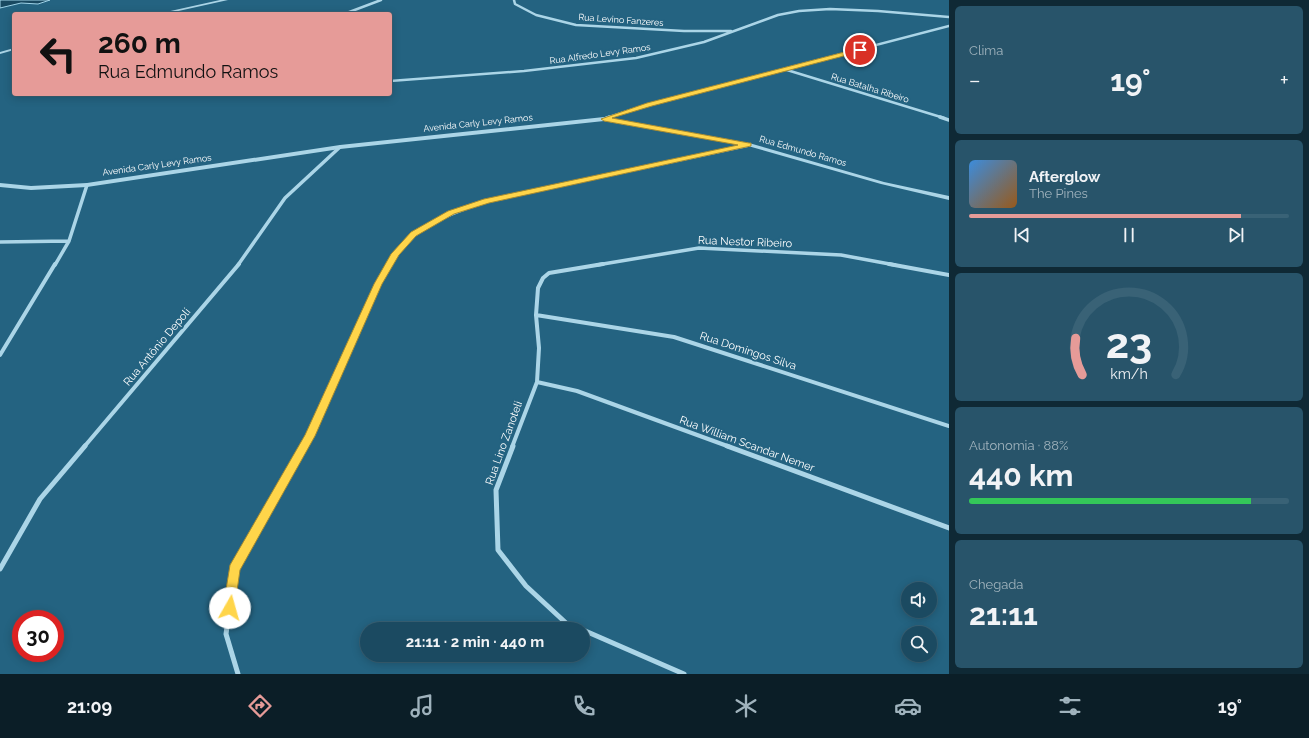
<!DOCTYPE html>
<html lang="pt">
<head>
<meta charset="utf-8">
<style>
	body { margin:0; font-family:Raleway,sans-serif; background:#28546a; color:#f1f3f6; height:100vh; display:flex; flex-direction:column; font-size:15px; white-space:nowrap }
	* { box-sizing:border-box; margin:0 }
	p { font-size:13px; color:#a0b3bd }
	.icon { flex:none; width:22px; height:22px; fill:none; stroke:currentColor; stroke-width:2; stroke-linecap:round; stroke-linejoin:round }
	.map { position:relative; flex:1; overflow:hidden }
	.drawer { display:flex; flex-direction:column; gap:6px; padding:6px; background:#0f2935; width:360px }
	.drawer>* { flex:none }
	.banner { position:absolute; left:12px; top:12px; width:380px; height:84px; border-radius:4px; box-shadow:0 2px 10px #0003,0 0 0 1px #396276; background:#e69b98; color:#111; overflow:hidden }
	.tools { position:absolute; left:901px; top:582px; display:grid; gap:8px }
	.tools a { display:grid; place-items:center; width:36px; height:36px; border-radius:50%; background:#1b4a61; box-shadow:0 2px 10px #0003,0 0 0 1px #396276; font-size:20px }
	.speed { position:absolute; left:12px; top:610px; display:flex; gap:8px; font-size:20px; font-weight:700; text-align:center }
	.speed>* { display:grid; place-content:center; width:52px; height:52px; border-radius:50%; background:#1b4a61; box-shadow:0 2px 10px #0003,0 0 0 1px #396276; line-height:1 }
	.speed .limit { border:6px solid #d22; background:#fff; color:#111 }
	.pin { position:absolute; display:grid; place-items:center; width:34px; height:34px; color:#fff; margin:-17px; border:2px solid #fff; border-radius:50%; box-shadow:0 1px 4px #0007 }
	.me { position:absolute; width:44px; margin:-22px; rotate:7deg; stroke-linejoin:round; filter:drop-shadow(0 0 3px #0008) }
	.turn { display:flex; align-items:center; gap:14px; height:84px; padding:0 20px; font-size:18px }
	.turn .icon { width:52px; height:52px; stroke-width:2.5 }
	.turn b { display:block; font-size:28px; line-height:34px }
	.big { font-size:30px; font-weight:700; line-height:1.1 }
	.drawer .widget { flex:1; display:flex; flex-direction:column; justify-content:center; gap:6px; min-width:0; padding:0 14px; border-radius:6px; background:#28546a }
	.drawer .dial { align-items:center; gap:0 }
	.dial svg { height:104px; overflow:visible; fill:none; stroke:#396276; stroke-width:7; stroke-linecap:round; text-anchor:middle }
	.dial text { fill:#f1f3f6; stroke:none }
	.song { display:flex; align-items:center; gap:12px }
	.cover { width:48px; height:48px; border-radius:6px; background:linear-gradient(135deg,hsl(210 70% 55%),hsl(30 70% 35%)) }
	.played { height:4px; border-radius:2px; background:linear-gradient(90deg,#e69b98 85%,#396276 85%) }
	.keys { display:flex; justify-content:space-around; direction:ltr }
	.heat { display:flex; justify-content:space-between; align-items:center; font-size:22px; direction:ltr }
	.charge { height:6px; border-radius:3px; background:linear-gradient(90deg,#34c759 88%,#396276 0) }
	.trip { position:absolute; left:360px; top:622px; width:230px; height:40px; border-radius:20px; background:#1b4a61; box-shadow:0 2px 10px #0003,0 0 0 1px #396276; font-weight:700; line-height:40px; text-align:center }
	.tabs { display:flex; height:64px; justify-content:space-around; align-items:center; background:#0b1e27; color:#a0b3bd }
	.tabs .icon { width:28px; height:28px }
	.tabs .active { color:#e69b98 }
	.tabs b { font-size:18px; color:#f1f3f6 }
	main { display:flex; flex:1; min-height:0 }
	.map>svg:first-child { display:block }
	.water { fill:#194961; stroke:#9fd3e8 }
	.lines { fill:none; stroke-linecap:round; stroke-linejoin:round }
	.minor-far3 { stroke:#abd5e7; stroke-width:2.5 }
	.minor-far2 { stroke:#abd5e7; stroke-width:3.5 }
	.minor-far1 { stroke:#abd5e7; stroke-width:4 }
	.minor { stroke:#abd5e7; stroke-width:5 }
	.tertiary { fill:#abd5e7; fill-rule:evenodd }
	.route { fill:#ffd54a; stroke:#a68a30 }
	.labels { text-anchor:middle; dominant-baseline:central; stroke-width:4; stroke-linejoin:round; paint-order:stroke }
	.far-street-label { font-size:9px; fill:#fff; stroke:#246381 }
	.street-label { font-size:11px; fill:#fff; stroke:#246381 }
</style>
</head>
<body>
<main>
<div class="map">
<svg width="949" height="674" viewBox="0 0 949 674">
	<rect width="100%" height="100%" fill="#246381"/>
	<path class="water" d="M0,0H50L38,4L21,3L0,8Z"/>
	<g class="lines">
		<path class="minor-far3" d="M514,0L515,4L536,15L576,25L684,31H731
			M344,14L381,0
			M787,70L944,118
			M390,81L524,71L636,58L704,42L778,15L799,11L830,9L878,11L949,17
			M606,118L650,104L949,26"/>
		<path class="minor-far2" d="M940,117L949,120
			M604,119L609,117
			M0,242L69,241
			M55,265L69,241L87,185
			M238,265L285,198L340,147
			M389,265C410,227 448,214 487,201L749,145
			M597,265L699,248L841,255L895,265"/>
		<path class="minor-far1" d="M889,264L949,275
			M536,315L674,337L949,426
			M0,355L55,264
			M537,382L577,391L730,447
			M84,447L239,264
			M304,447L378,284L389,264
			M512,447L537,382L539,348L536,315L538,288L543,278L549,273L603,264"/>
		<path class="minor" d="M513,446L496,490L498,550L526,586L566,623L581,629
			M727,446L949,528
			M0,569L40,499L85,446
			M583,630L684,674
			M238,674L226,634L235,569L304,446"/>
		<path class="tertiary" d="M220,0H228L165,14H157Z
			M14,48V50L0,54V52Z
			M604,117L749,143L884,182L949,196V200L881,184L748,146L604,121L340,149L87,187L31,190L0,187V183L31,186L87,183L340,145Z"/>
	</g>
	<path class="route" d="M860,48L863,49V51L652,106L612,118L749,143H751V146L489,203L454,214L416,236L399,255L382,284L315,436L240,570L234,612L230,614L225,612L223,608L230,565L305,435L374,284L391,254L411,232L448,211L484,199L738,145L604,121L601,119L647,103Z"/>
	<g class="labels">
		<g class="far-street-label">
			<text transform="translate(621 20) rotate(4)">Rua Levino Fanzeres</text>
			<text transform="translate(600 54) rotate(-8)">Rua Alfredo Levy Ramos</text>
			<text transform="translate(870 88) rotate(17)">Rua Batalha Ribeiro</text>
			<text transform="translate(478 123) rotate(-6)">Avenida Carly Levy Ramos</text>
			<text transform="translate(803 151) rotate(16)">Rua Edmundo Ramos</text>
			<text transform="translate(157 165) rotate(-8)">Avenida Carly Levy Ramos</text>
		</g>
		<g class="street-label">
			<text transform="translate(745 242) rotate(2)">Rua Nestor Ribeiro</text>
			<text transform="translate(157 347) rotate(-50)">Rua Antônio Depoli</text>
			<text transform="translate(748 351) rotate(18)">Rua Domingos Silva</text>
			<text transform="translate(504 443) rotate(-70)">Rua Lino Zanoteli</text>
			<text transform="translate(747 444) rotate(20)">Rua William Scandar Nemer</text>
		</g>
	</g>
</svg>
<div class="tools">
<a><svg class="icon" aria-label="sound" viewBox="0 0 24 24"><path d="M4 9h4l5-4v14l-5-4H4zM17 9q2 3 0 6"/></svg></a>
<a><svg class="icon" aria-label="search" viewBox="0 0 24 24"><circle cx="10" cy="10" r="6"/><path d="M15 15l6 6"/></svg></a>
</div>
<div class="speed"><div class="limit">30</div></div>
<div class="pin" style="left:860px;top:50px;background:#d93025"><svg class="icon" aria-label="arrive" viewBox="0 0 24 24"><path d="M6 21V4h12l-3 4 3 4H6"/></svg></div>
<svg class="me" style="left:230px;top:608px" viewBox="-20 -20 40 40"><circle r="19" fill="#fff"/><path d="M0-13L10 11 0 6-10 11z" fill="#ffd54a"/></svg>
<div class="trip">21:11 · 2 min · 440 m</div>
<div class="banner">
<div class="turn"><svg class="icon" aria-label="left" viewBox="0 0 24 24"><path d="M17 20v-9H6M10 6l-5 5 5 5"/></svg><div><b>260 m</b>Rua Edmundo Ramos</div></div>
</div>
</div>
<section class="drawer">
<div class="widget"><p>Clima</p>
<div class="heat"><a>−</a><b class="big">19°</b><a>+</a></div>
</div>
<div class="widget">
<div class="song"><i class="cover"></i><div><b>Afterglow</b><p>The Pines</p></div></div>
<div class="played"></div>
<div class="keys"><svg class="icon" aria-label="previous" viewBox="0 0 24 24"><path d="M18 5L8 12l10 7zM5 5v14"/></svg><svg class="icon" aria-label="pause" viewBox="0 0 24 24"><path d="M8 5v14M16 5v14"/></svg><svg class="icon" aria-label="next" viewBox="0 0 24 24"><path d="M6 5l10 7-10 7zM19 5v14"/></svg></div>
</div>
<div class="widget dial"><svg viewBox="0 0 100 80">
<path d="M14 69A42 42 0 1 1 86 69"/>
<path d="M14 69A42 42 0 0 1 9 41" stroke="#e69b98"/>
<text x="50" y="56" font-size="32" font-weight="700">23</text>
<text x="50" y="72" font-size="11">km/h</text>
</svg></div>
<div class="widget"><p>Autonomia · 88%</p><b class="big">440 km</b><div class="charge"></div></div>
<div class="widget"><p>Chegada</p><b class="big">21:11</b></div>
</section>
</main>
<nav class="tabs">
<b>21:09</b>
<svg class="icon active" aria-label="directions" viewBox="0 0 24 24"><path d="M12 3l9 9-9 9-9-9zM9 14v-3h6M13 9l2 2-2 2"/></svg>
<svg class="icon" aria-label="music" viewBox="0 0 24 24"><path d="M9 18V5l10-2v13"/><circle cx="6" cy="18" r="3"/><circle cx="16" cy="16" r="3"/></svg>
<svg class="icon" aria-label="phone" viewBox="0 0 24 24"><path d="M5 4h4l2 5-3 2q2 4 5 5l2-3 5 2v4C11 20 4 13 5 4z"/></svg>
<svg class="icon" aria-label="climate" viewBox="0 0 24 24"><path d="M12 3v18M4 7l16 10M4 17L20 7"/></svg>
<svg class="icon" aria-label="car" viewBox="0 0 24 24"><path d="M5 17H2v-5l4-1 3-4h7l3 4 3 1v5h-3M9 17h6M6 11h13"/><circle cx="7" cy="17" r="2"/><circle cx="17" cy="17" r="2"/></svg>
<svg class="icon" aria-label="filters" viewBox="0 0 24 24"><path d="M4 7h16M4 17h16"/><circle cx="9" cy="7" r="2"/><circle cx="15" cy="17" r="2"/></svg>
<b>19°</b>
</nav>
</body>
</html>
